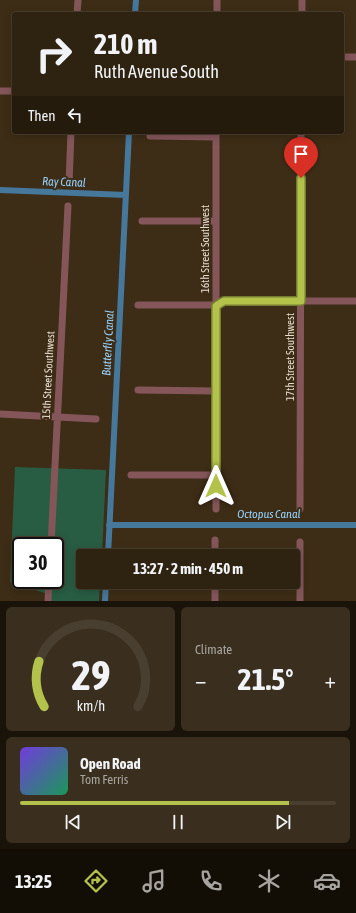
<!DOCTYPE html>
<html lang="en">
<head>
<meta charset="utf-8">
<style>
	body { margin:0; font-family:"Asap Condensed",sans-serif; background:#3a2f1e; color:#f1f3f6; height:100vh; display:flex; flex-direction:column; font-size:15px; white-space:nowrap }
	* { box-sizing:border-box; margin:0 }
	p { font-size:13px; color:#a7a49f }
	.icon { flex:none; width:22px; height:22px; fill:none; stroke:currentColor; stroke-width:2; stroke-linecap:round; stroke-linejoin:round }
	.map { position:relative; height:601px; overflow:hidden }
	.sheet { display:flex; flex-direction:column; gap:6px; padding:6px; background:#191309; flex:1 }
	.sheet>* { flex:none }
	.top-card { position:absolute; left:12px; top:12px; width:332px; height:122px; border-radius:4px; box-shadow:0 2px 10px #0003,0 0 0 1px #493f30; background:#2e2210; color:#f1f3f6; overflow:hidden }
	.speed { position:absolute; left:12px; top:537px; display:flex; gap:8px; font-size:20px; font-weight:700; text-align:center }
	.speed>* { display:grid; place-content:center; width:52px; height:52px; border-radius:50%; background:#2e2210; box-shadow:0 2px 10px #0003,0 0 0 1px #493f30; line-height:1 }
	.speed .limit { border:2px solid #111; border-radius:6px; background:#fff; color:#111 }
	.pin { position:absolute; display:grid; place-items:center; width:34px; height:34px; color:#fff; margin:-41px -17px; border-radius:50% 50% 50% 0; rotate:-45deg; box-shadow:0 0 4px #0007 }
	.pin .icon { rotate:45deg }
	.me { position:absolute; width:44px; margin:-22px; rotate:0deg; stroke-linejoin:round; filter:drop-shadow(0 0 3px #0008) }
	.turn { display:flex; align-items:center; gap:14px; height:84px; padding:0 16px; font-size:18px }
	.turn .icon { width:52px; height:52px; stroke-width:2.5 }
	.turn b { display:block; font-size:28px; line-height:34px }
	.then { display:flex; align-items:center; height:38px; padding:0 16px; background:#0003; gap:8px; font-size:15px }
	.big { font-size:30px; font-weight:700; line-height:1.1 }
	.sheet .tile { flex:1; display:flex; flex-direction:column; justify-content:center; gap:6px; min-width:0; padding:0 14px; border-radius:6px; background:#3a2f1e }
	.sheet .dial { align-items:center; gap:0 }
	.dial svg { height:104px; overflow:visible; fill:none; stroke:#493f30; stroke-width:7; stroke-linecap:round; text-anchor:middle }
	.dial text { fill:#f1f3f6; stroke:none }
	.song { display:flex; align-items:center; gap:12px }
	.cover { width:48px; height:48px; border-radius:6px; background:linear-gradient(135deg,hsl(260 70% 55%),hsl(150 70% 35%)) }
	.played { height:4px; border-radius:2px; background:linear-gradient(90deg,#b3c24b 85%,#493f30 85%) }
	.keys { display:flex; justify-content:space-around; direction:ltr }
	.heat { display:flex; justify-content:space-between; align-items:center; font-size:22px; direction:ltr }
	.sheet .tiles { flex:1; display:grid; gap:6px; grid-template-columns:1fr 1fr }
	.tile:last-child { grid-column:span 2 }
	.trip { position:absolute; left:76px; top:549px; width:224px; height:40px; border-radius:4px; background:#2e2210; box-shadow:0 2px 10px #0003,0 0 0 1px #493f30; font-weight:700; line-height:40px; text-align:center }
	.menu { display:flex; height:64px; justify-content:space-around; align-items:center; background:#120e06; color:#a7a49f }
	.menu .icon { width:28px; height:28px }
	.menu .active { color:#b3c24b }
	.menu b { font-size:18px; color:#f1f3f6 }
	.map>svg:first-child { display:block }
	.green { fill:#285c43; fill-rule:evenodd }
	.lines { fill:none; stroke-linecap:round; stroke-linejoin:round }
	.canal { stroke:#45789b; stroke-width:6 }
	.minor { stroke:#84565a; stroke-width:7 }
	.route-casing { stroke:#747e31; stroke-width:10 }
	.route { stroke:#b3c24b; stroke-width:7 }
	.labels { text-anchor:middle; dominant-baseline:central; stroke-width:4; stroke-linejoin:round; paint-order:stroke }
	.street-label { font-size:11px; fill:#e6dcce; stroke:#3d2d16 }
	.water-label { font-size:12px; font-style:italic; fill:#95d1fc; stroke:#3d2d16 }
</style>
</head>
<body>
<div class="map">
<svg width="356" height="601" viewBox="0 0 356 601">
	<rect width="100%" height="100%" fill="#3d2d16"/>
	<path class="green" d="M15,467L106,470L102,556H83V582H100L99,601H51V595L10,582ZM21,546H55V580H21Z"/>
	<g class="lines">
		<path class="canal" d="M135,14L136,0
			M0,190L126,195
			M109,525H356
			M108,556L129,132
			M105,601L106,582"/>
		<path class="minor" d="M217,0V14
			M77,14L78,0
			M302,14V0
			M342,57H356
			M0,91H14
			M150,136L216,137
			M69,184L71,132
			M142,221H216
			M138,305H216L223,301H356
			M138,390L216,391
			M0,414L96,419
			M131,475H216
			M216,509V132
			M300,509L301,132
			M215,540V556
			M51,546L68,206
			M48,601L49,580
			M215,601V582
			M300,601V542"/>
	</g>
	<g class="lines">
		<defs>
			<path id="route" d="M216,486V306L224,301H301V178"/>
		</defs>
		<use href="#route" class="route-casing"/>
		<use href="#route" class="route"/>
	</g>
	<g class="labels">
		<g class="street-label">
			<text transform="translate(205 249) rotate(-90)">16th Street Southwest</text>
			<text transform="translate(290 357) rotate(-90)">17th Street Southwest</text>
			<text transform="translate(48 375) rotate(-87)">15th Street Southwest</text>
		</g>
		<g class="water-label">
			<text transform="translate(64 182) rotate(2)">Ray Canal</text>
			<text transform="translate(108 343) rotate(-87)">Butterfly Canal</text>
			<text x="269" y="514">Octopus Canal</text>
		</g>
	</g>
</svg>
<div class="speed"><div class="limit">30</div></div>
<div class="pin" style="left:301px;top:178px;background:#d93025"><svg class="icon" aria-label="arrive" viewBox="0 0 24 24"><path d="M6 21V4h12l-3 4 3 4H6"/></svg></div>
<svg class="me" style="left:216px;top:486px" viewBox="-20 -20 40 40"><path d="M0-17L14 15 0 8-14 15z" fill="#b3c24b" stroke="#fff" stroke-width="4"/></svg>
<div class="trip">13:27 · 2 min · 450 m</div>
<div class="top-card">
<div class="turn"><svg class="icon" aria-label="right" viewBox="0 0 24 24"><path d="M7 20v-9h11M14 6l5 5-5 5"/></svg><div><b>210 m</b>Ruth Avenue South</div></div>
<div class="then">Then<svg class="icon" aria-label="left" viewBox="0 0 24 24"><path d="M17 20v-9H6M10 6l-5 5 5 5"/></svg></div>
</div>
</div>
<section class="sheet">
<div class="tiles">
<div class="tile dial"><svg viewBox="0 0 100 80">
<path d="M14 69A42 42 0 1 1 86 69"/>
<path d="M14 69A42 42 0 0 1 10 34" stroke="#b3c24b"/>
<text x="50" y="56" font-size="32" font-weight="700">29</text>
<text x="50" y="72" font-size="11">km/h</text>
</svg></div>
<div class="tile"><p>Climate</p>
<div class="heat"><a>−</a><b class="big">21.5°</b><a>+</a></div>
</div>
<div class="tile">
<div class="song"><i class="cover"></i><div><b>Open Road</b><p>Tom Ferris</p></div></div>
<div class="played"></div>
<div class="keys"><svg class="icon" aria-label="previous" viewBox="0 0 24 24"><path d="M18 5L8 12l10 7zM5 5v14"/></svg><svg class="icon" aria-label="pause" viewBox="0 0 24 24"><path d="M8 5v14M16 5v14"/></svg><svg class="icon" aria-label="next" viewBox="0 0 24 24"><path d="M6 5l10 7-10 7zM19 5v14"/></svg></div>
</div>
</div>
</section>
<nav class="menu">
<b>13:25</b>
<svg class="icon active" aria-label="directions" viewBox="0 0 24 24"><path d="M12 3l9 9-9 9-9-9zM9 14v-3h6M13 9l2 2-2 2"/></svg>
<svg class="icon" aria-label="music" viewBox="0 0 24 24"><path d="M9 18V5l10-2v13"/><circle cx="6" cy="18" r="3"/><circle cx="16" cy="16" r="3"/></svg>
<svg class="icon" aria-label="phone" viewBox="0 0 24 24"><path d="M5 4h4l2 5-3 2q2 4 5 5l2-3 5 2v4C11 20 4 13 5 4z"/></svg>
<svg class="icon" aria-label="climate" viewBox="0 0 24 24"><path d="M12 3v18M4 7l16 10M4 17L20 7"/></svg>
<svg class="icon" aria-label="car" viewBox="0 0 24 24"><path d="M5 17H2v-5l4-1 3-4h7l3 4 3 1v5h-3M9 17h6M6 11h13"/><circle cx="7" cy="17" r="2"/><circle cx="17" cy="17" r="2"/></svg>
</nav>
</body>
</html>
